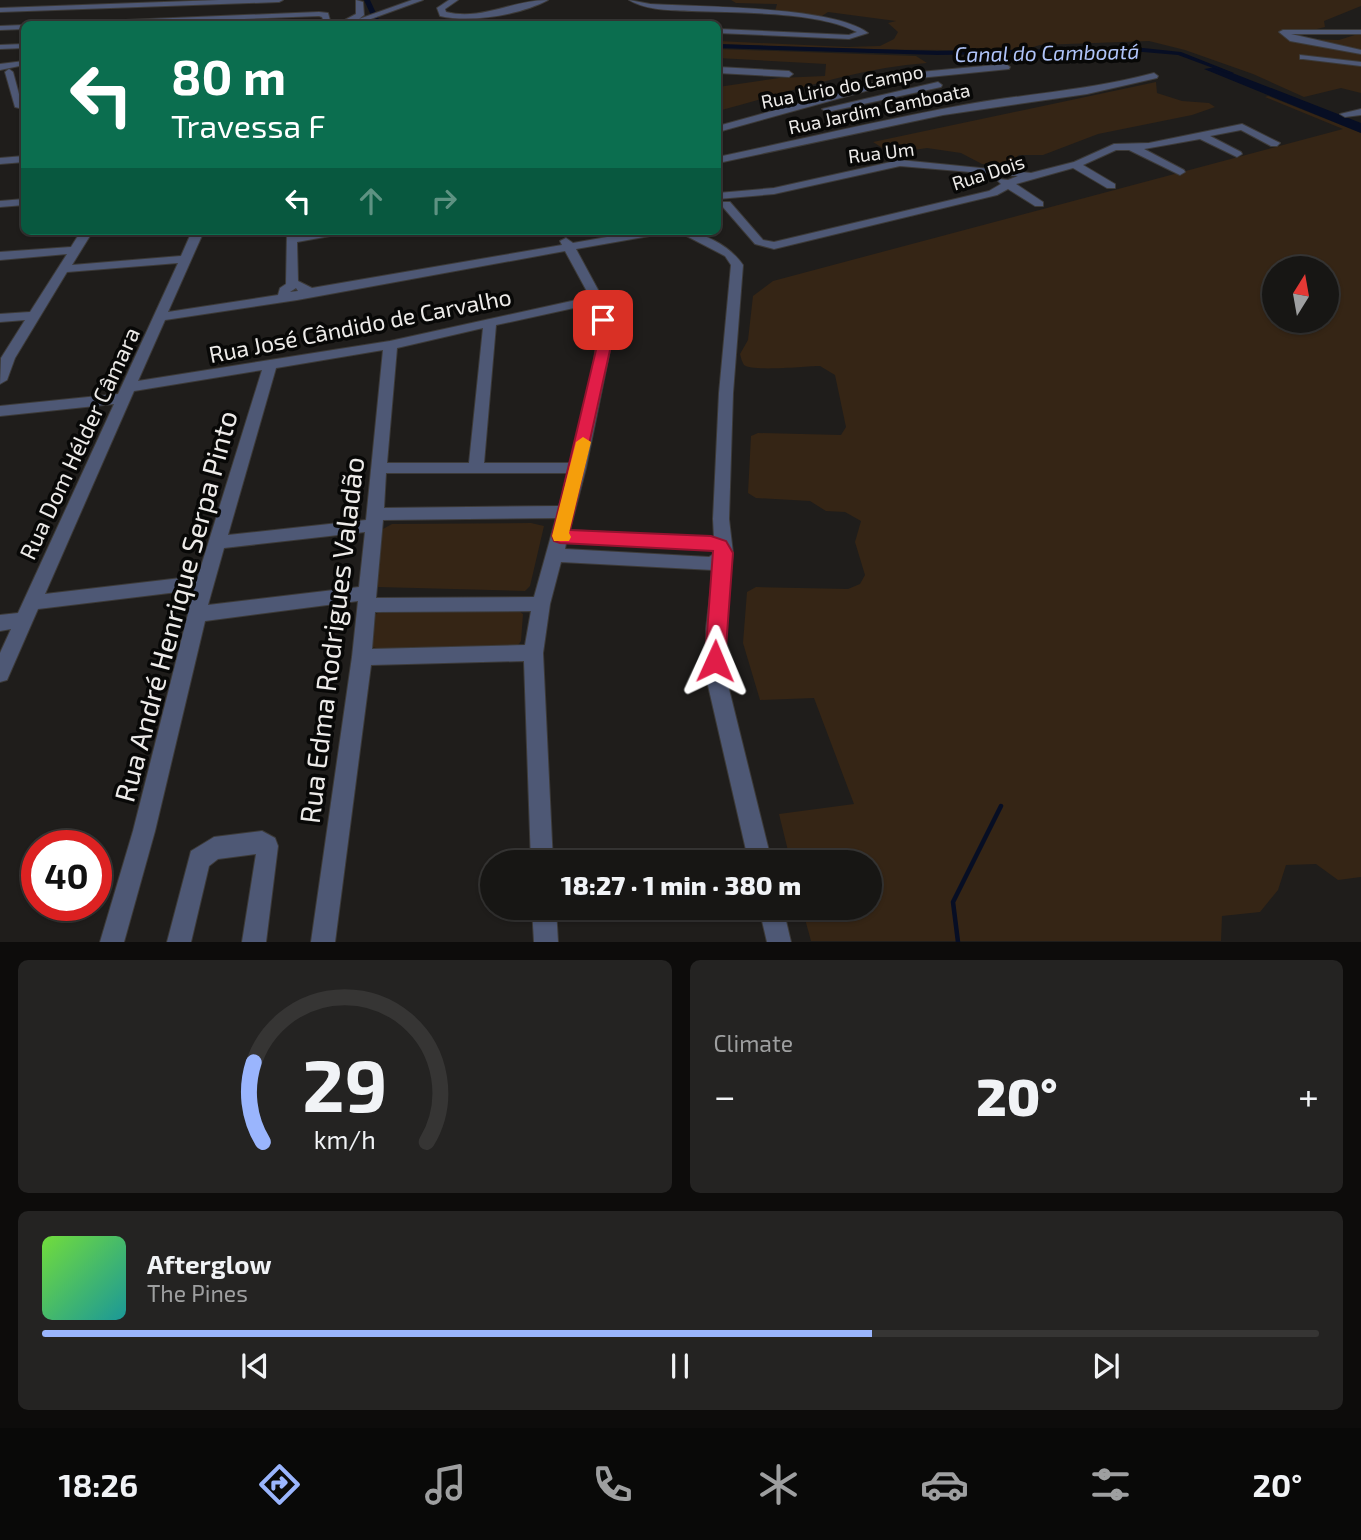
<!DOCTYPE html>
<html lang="en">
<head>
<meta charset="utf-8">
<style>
	body { margin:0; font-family:"Exo 2",sans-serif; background:#242322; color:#f1f3f6; height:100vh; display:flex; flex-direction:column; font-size:26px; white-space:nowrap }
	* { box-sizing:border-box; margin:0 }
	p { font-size:23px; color:#9e9fa0 }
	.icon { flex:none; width:38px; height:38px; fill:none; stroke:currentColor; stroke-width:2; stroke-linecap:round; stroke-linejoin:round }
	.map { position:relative; height:942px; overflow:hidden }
	.side { display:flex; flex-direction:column; gap:18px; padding:18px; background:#0d0c0b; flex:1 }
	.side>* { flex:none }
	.top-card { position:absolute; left:21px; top:21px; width:700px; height:214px; border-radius:10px; box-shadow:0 2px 5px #0004,0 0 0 2px #363534; background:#0b6e4f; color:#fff; overflow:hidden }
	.needle { width:46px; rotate:11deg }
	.buttons { position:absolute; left:1262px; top:256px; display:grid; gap:14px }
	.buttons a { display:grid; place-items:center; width:77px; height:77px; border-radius:50%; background:#171614; box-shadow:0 2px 5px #0004,0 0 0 2px #363534; font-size:35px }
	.speed { position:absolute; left:21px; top:830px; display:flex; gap:14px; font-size:35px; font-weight:700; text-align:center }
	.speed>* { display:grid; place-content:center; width:91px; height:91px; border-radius:50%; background:#171614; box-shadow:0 2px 5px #0004,0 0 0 2px #363534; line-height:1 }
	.speed .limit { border:10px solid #d22; background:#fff; color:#111 }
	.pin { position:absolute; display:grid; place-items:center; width:60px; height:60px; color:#fff; margin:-30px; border-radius:14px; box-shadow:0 4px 10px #0006 }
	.me { position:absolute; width:77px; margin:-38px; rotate:1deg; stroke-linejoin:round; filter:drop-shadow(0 0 5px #0008) }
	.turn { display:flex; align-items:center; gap:24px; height:147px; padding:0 35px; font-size:32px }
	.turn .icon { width:91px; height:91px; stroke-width:2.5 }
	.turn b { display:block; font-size:49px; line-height:60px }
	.lanes { display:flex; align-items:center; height:66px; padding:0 35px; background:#0003; justify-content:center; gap:35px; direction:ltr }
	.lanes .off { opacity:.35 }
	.big { font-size:52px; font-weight:800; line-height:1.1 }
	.side .card { flex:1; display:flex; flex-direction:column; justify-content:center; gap:10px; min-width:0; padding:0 24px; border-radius:10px; background:#242322 }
	.side .dial { align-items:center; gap:0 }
	.dial svg { height:182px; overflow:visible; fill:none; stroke:#363534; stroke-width:7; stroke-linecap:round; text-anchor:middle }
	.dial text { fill:#f1f3f6; stroke:none }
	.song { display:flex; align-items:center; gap:21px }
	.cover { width:84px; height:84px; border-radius:10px; background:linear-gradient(135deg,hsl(100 70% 55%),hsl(180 70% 35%)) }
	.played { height:7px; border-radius:4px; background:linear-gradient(90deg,#9ab5fd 65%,#363534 65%) }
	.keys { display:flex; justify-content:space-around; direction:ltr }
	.heat { display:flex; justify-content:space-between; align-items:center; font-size:38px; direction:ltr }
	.side .tiles { flex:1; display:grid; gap:18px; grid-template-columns:1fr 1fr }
	.card:last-child { grid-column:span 2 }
	.trip { position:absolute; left:480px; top:850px; width:402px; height:70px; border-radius:35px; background:#171614; box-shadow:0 2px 5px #0004,0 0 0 2px #363534; font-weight:800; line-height:70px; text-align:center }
	.dock { display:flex; height:112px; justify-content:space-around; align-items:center; background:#090908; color:#9e9fa0 }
	.dock .icon { width:49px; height:49px }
	.dock .selected { color:#9ab5fd }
	.dock b { font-size:32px; color:#f1f3f6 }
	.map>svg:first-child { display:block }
	.green { fill:#352515; fill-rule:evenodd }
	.water { fill:#070e24 }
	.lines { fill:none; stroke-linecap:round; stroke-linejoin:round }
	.stream { stroke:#070e24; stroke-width:4.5 }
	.canal { fill:#070e24; fill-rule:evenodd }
	.minor-casing { stroke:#3c3a38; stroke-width:2 }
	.minor { fill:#4e5875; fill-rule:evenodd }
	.route { fill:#e11d48; stroke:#92132f; stroke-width:2 }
	.slow { fill:#f59e0b }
	.labels { text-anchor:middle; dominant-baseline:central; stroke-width:7; stroke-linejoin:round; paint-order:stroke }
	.far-street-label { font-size:19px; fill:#edebe9; stroke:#080807 }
	.far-water-label { font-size:21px; font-style:italic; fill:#b0c4f9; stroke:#080807 }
	.street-label { font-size:23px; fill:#edebe9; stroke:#080807 }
	.near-street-label { font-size:28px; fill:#edebe9; stroke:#080807 }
</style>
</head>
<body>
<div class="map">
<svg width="1361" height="942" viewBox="0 0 1361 942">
	<rect width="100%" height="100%" fill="#1f1d1b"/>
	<path class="green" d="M731,0H1361V6L1324,21L1325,27L1297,34L1301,39L1339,40L1361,33V93L1341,88L1304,97L1253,74L1185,50L1149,41L1040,45C1013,55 978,50 949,50C872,50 795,47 718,44V41L847,47L880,46L894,39L898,32L888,23L896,21L828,12L822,16L775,11L777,4L736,3Z
		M718,49L916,56L927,63C856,68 786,93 718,111V87L779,78L825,76L826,64L718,58Z
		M1156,82L1157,93L1182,101L1209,103L1215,107L1192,115L1098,134L1043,155H1019L1006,166L982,164L961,153L927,148L907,151L884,149L873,142Z
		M1268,96L1361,133V877L1338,880L1316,864L1286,865L1278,890L1260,912L1222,916L1221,941H811L802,908H870V863H791L779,814L854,804L814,698L760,700L743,643L747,592L756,587L848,589L860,584L865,575L855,542L861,521L845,512L826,511L810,501L756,498L748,493L751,436L758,433L841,435L846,427L835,375L820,366C807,366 753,372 744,365C742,362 741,358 740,354L748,340L753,296L773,281L1343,129L1265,97ZM1274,268H1326V320H1274Z
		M531,523L544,526L530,586L525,591L378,587L374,584L381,530L392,524Z
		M516,609L523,614L521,641L516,648L386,651L369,646L372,617L379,612Z"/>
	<path class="water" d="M1217,67L1361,123V133L1204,69Z"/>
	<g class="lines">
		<path class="stream" d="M958,942L953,902L1001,806"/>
		<path class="canal" d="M364,0H370L381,24H375Z
			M718,44L937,51L1143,48L1181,52L1234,73L1229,74L1178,55L1143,52L937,55L718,48Z"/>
		<defs>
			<path id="minor" d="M219,0H283L279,2L0,12V8Z
				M356,0L363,2L364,15L359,19L412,0H423L357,24H343V21L356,14Z
				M449,0H458L445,9L446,12C482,21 512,0 548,0C520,15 471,23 440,16L437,8Z
				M629,0L650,4C699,7 833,6 868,33L849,39L718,33V29L849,35L857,32C817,11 738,13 692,11C671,10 648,11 629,0Z
				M319,12L328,13L331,24H325L322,17L319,16L120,24H74L78,22Z
				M24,25V29L0,30V26Z
				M1283,30H1361V34H1291L1361,50V54L1290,41L1279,32Z
				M24,44V48L0,49V45Z
				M1300,55L1361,62V66L1303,59H1300Z
				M24,61V65L0,70V64Z
				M1006,64L1010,67L1009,69L909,79L718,132V126L909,73Z
				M718,67L789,71L793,74L789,77L718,73Z
				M9,69L13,72L23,109L15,107L5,72Z
				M1154,73L1158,76L1157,78L1087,94L943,115L718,163V157C803,139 889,118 975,103C1035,93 1095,89 1154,73Z
				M938,82L942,85L941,87L827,112L822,109Z
				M1361,109V115L1345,117L1340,114Z
				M1242,124L1280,143L1277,146H1271L1241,130L1210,136L1241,152L1242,154L1237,157L1200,139L1144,149L1184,170L1185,172L1180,175L1129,150H1116L1083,165L1115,184V188H1107L1073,168L1016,184L1043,202V206H1035L1008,189L997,195L774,249L755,244L722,206V202H730L763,240L774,242L989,191L1001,184L998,181L999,179L1008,180L1018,176L900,166L774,194L718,199V193L774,188L900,160L1031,173L1074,162L1114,144L1149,143Z
				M24,156V162L0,164V158Z
				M24,199V205L0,207V201Z
				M81,231H93L72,265L181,256L192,231H204L168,312L278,295L280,288L286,284L287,231H299L298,234L347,231L341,234L297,242L298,281L312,288L562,245L560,241L566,238L573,243L641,231H660L655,235L576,249L603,299L609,320L610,350L586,468L570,530L714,538L713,519L719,393L731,265L725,256L677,231C702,231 729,245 743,265L733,393L729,519L733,553L724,629L727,681L772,863H749L707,681L706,629L713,570L561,562L550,604L543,653L553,863H531L524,661L371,665L335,942H311L352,657L358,601L205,621L155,831L124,942H100L133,831L194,590L38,609L7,680L0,682V653L11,629L0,631V615L18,613L114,404L0,416V406L118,394L178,263L67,272L15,358L7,380L0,384L1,358L25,320L0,322V314L30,312L67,254L0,260V252L71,247ZM565,251L590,297L390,341L138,381L165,320L297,300ZM296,288L298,291L290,292ZM592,304C605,352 582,414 571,463H484L496,325ZM483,328L469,463H387L397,348ZM383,350L366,520L228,535L276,368ZM262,370L198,576L45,594L134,391ZM386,473H569L559,506L384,508ZM556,518L534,597L376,598L383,520ZM365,532L359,587L208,605L224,548ZM566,543L708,549L715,553L709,557L565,549ZM531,611L525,645L372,649L375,612Z
				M262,831L275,838L278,846L266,942H242L256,854L218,859L209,866L191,942H167L191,851L214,837Z
				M532,908H556L558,942H534Z
				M759,908H783L791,942H767Z"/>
		</defs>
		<use href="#minor" class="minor-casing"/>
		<use href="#minor" class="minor"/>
	</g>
	<path class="route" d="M603,316L609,320L610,350L570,530L711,536L726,541L733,553L725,661L722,667L715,669L708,667L705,661L713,551L560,543L554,541L552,536L596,350V320Z"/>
	<path class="slow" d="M583,437L591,442L569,533L571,537L569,541H554L552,536L576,442Z"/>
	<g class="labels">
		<g class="far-street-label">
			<text transform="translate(842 86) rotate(-11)">Rua Lirio do Campo</text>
			<text transform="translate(879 108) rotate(-12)">Rua Jardim Camboata</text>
			<text transform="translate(881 152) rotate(-7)">Rua Um</text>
			<text transform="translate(988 172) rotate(-18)">Rua Dois</text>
		</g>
		<g class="far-water-label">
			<text transform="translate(1047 52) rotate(-1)">Canal do Camboatá</text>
		</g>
		<g class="street-label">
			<text transform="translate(360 325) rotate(-11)">Rua José Cândido de Carvalho</text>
			<text transform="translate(79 443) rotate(-65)">Rua Dom Hélder Câmara</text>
		</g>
		<g class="near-street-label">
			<text transform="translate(175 606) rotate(-75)">Rua André Henrique Serpa Pinto</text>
			<text transform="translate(331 640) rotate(-83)">Rua Edma Rodrigues Valadão</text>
		</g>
	</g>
</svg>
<div class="buttons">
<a><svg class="needle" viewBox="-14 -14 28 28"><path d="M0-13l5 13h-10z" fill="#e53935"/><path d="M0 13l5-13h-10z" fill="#9e9fa0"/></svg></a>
</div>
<div class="speed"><div class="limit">40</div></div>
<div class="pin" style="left:603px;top:320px;background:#d93025"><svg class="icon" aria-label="arrive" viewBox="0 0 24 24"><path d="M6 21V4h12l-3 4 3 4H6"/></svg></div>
<svg class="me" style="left:715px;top:661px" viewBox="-20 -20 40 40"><path d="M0-17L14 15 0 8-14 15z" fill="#e11d48" stroke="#fff" stroke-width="4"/></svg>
<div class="trip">18:27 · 1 min · 380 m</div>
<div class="top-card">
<div class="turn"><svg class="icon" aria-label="left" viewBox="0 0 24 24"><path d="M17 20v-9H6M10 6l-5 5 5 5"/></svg><div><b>80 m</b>Travessa F</div></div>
<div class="lanes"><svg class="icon" aria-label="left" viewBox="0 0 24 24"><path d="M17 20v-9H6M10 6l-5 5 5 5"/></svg><svg class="icon off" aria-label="ahead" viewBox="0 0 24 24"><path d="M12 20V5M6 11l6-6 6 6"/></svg><svg class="icon off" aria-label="right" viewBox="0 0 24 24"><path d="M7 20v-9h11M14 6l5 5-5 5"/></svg></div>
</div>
</div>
<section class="side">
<div class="tiles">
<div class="card dial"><svg viewBox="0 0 100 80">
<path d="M14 69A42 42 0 1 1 86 69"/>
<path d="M14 69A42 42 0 0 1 10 34" stroke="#9ab5fd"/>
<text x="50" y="56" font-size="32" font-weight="700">29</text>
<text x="50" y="72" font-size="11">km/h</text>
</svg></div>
<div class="card"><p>Climate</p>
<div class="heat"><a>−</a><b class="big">20°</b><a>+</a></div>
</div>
<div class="card">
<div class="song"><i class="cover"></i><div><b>Afterglow</b><p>The Pines</p></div></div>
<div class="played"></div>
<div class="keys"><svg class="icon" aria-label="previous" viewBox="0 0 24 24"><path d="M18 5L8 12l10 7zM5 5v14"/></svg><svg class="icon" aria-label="pause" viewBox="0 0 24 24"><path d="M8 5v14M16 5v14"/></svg><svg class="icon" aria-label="next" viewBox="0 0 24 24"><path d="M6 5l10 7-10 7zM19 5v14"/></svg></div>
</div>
</div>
</section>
<nav class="dock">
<b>18:26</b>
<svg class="icon selected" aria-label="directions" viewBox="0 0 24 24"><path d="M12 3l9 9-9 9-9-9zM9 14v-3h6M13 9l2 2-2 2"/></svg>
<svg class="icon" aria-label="music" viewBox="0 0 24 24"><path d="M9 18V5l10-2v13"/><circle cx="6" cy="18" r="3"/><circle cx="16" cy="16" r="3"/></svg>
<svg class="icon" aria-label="phone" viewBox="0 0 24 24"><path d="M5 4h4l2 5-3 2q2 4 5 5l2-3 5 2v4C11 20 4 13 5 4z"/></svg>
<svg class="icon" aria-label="climate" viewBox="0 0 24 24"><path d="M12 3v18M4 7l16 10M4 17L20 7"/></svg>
<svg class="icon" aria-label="car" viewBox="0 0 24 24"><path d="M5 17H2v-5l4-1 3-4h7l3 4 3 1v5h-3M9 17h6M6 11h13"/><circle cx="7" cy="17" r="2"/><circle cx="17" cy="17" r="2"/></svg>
<svg class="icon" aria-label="filters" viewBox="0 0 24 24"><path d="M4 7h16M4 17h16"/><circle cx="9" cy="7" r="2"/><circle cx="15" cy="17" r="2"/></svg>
<b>20°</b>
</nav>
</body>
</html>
